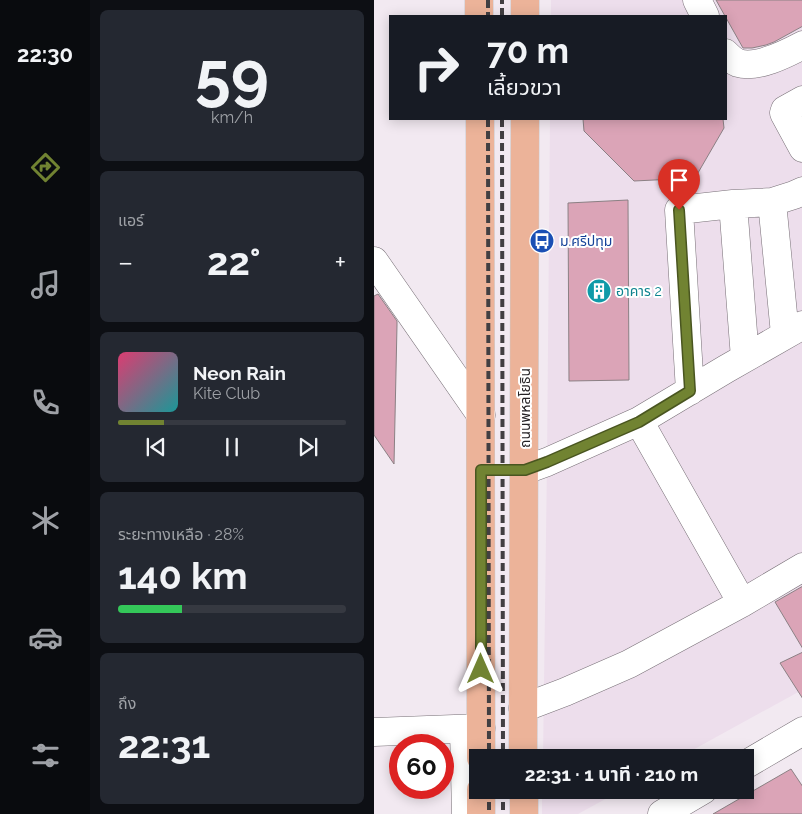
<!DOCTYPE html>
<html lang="th">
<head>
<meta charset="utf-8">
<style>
	body { margin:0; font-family:Raleway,"Noto Sans Thai",sans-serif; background:#242831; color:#f1f3f6; height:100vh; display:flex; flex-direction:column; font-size:19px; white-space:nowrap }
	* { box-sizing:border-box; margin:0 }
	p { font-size:16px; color:#9ea1a6 }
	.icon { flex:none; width:28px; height:28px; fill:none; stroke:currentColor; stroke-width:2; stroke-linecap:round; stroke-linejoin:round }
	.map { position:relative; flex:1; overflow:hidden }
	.panel { display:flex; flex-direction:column; gap:10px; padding:10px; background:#0d0f14; width:284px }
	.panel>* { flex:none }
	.top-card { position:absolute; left:15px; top:15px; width:338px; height:105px; border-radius:0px; box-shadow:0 2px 12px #0003; background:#171b24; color:#f1f3f6; overflow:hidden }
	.speed { position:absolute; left:15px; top:734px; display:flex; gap:10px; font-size:25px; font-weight:700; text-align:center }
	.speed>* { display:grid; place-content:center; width:65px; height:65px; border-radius:50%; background:#171b24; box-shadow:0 2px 12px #0003; line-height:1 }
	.speed .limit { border:8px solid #d22; background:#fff; color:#111 }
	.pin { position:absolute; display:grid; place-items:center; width:42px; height:42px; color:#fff; margin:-51px -21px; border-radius:50% 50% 50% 0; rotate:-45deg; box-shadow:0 0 5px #0007 }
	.pin .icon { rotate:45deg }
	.me { position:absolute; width:55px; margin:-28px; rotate:0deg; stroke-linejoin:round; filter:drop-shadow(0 0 4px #0008) }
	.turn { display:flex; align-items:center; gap:18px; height:105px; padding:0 15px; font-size:22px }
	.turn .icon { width:65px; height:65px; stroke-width:2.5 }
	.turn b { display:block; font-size:35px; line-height:42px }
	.big { font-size:38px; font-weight:700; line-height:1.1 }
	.panel .tile { flex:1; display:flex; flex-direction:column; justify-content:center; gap:8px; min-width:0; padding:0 18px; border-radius:8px; background:#242831 }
	.panel .dial { align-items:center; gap:0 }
	.dial b { font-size:65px; line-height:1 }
	.song { display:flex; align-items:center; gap:15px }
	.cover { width:60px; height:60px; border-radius:8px; background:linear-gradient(135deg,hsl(340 70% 55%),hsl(180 70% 35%)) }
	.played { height:5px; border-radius:2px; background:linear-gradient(90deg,#718332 20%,#363941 20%) }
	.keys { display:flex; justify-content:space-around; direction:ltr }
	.heat { display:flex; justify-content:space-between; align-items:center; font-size:28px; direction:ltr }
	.charge { height:8px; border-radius:4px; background:linear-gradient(90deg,#34c759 28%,#363941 0) }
	.trip { position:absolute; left:95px; top:749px; width:285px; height:50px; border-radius:0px; background:#171b24; box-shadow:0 2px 12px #0003; font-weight:700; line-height:50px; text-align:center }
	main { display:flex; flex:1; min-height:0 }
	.dock { display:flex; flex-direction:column; width:90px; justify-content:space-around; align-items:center; background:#090b0e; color:#9ea1a6 }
	.dock .icon { width:35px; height:35px }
	.dock .on { color:#718332 }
	.dock b { font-size:22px; color:#f1f3f6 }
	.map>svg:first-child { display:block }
	.built { fill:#eddeec }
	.building { fill:#dba4b7; stroke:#8b8084 }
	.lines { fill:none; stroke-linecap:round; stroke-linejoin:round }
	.minor-casing { stroke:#787077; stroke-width:29 }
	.major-casing { stroke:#cbcacb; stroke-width:29 }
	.minor { stroke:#fff; stroke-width:28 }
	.major { stroke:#ecb399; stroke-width:28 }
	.rail { stroke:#423f42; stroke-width:4; stroke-dasharray:8 4; stroke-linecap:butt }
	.route-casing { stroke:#495520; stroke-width:12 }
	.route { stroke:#718332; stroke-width:9 }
	.labels { text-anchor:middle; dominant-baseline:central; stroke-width:4; stroke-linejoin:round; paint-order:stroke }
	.transit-label { font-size:14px; fill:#164399; stroke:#fff; text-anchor:start }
	.culture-label { font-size:14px; fill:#0d838f; stroke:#fff; text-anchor:start }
	.street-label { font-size:14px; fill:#252225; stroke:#fff }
</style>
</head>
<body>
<main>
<nav class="dock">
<b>22:30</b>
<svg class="icon on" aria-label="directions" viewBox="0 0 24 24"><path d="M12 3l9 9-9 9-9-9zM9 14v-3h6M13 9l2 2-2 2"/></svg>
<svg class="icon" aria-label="music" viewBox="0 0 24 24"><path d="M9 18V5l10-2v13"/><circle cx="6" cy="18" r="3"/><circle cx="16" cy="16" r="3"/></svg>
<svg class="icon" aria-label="phone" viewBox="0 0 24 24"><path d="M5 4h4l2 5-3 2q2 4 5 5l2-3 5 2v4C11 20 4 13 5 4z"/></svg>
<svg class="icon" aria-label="climate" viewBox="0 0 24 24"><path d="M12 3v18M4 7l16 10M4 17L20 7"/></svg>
<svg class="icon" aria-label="car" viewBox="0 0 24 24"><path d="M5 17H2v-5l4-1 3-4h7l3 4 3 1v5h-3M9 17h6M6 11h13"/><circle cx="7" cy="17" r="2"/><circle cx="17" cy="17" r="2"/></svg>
<svg class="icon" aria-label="filters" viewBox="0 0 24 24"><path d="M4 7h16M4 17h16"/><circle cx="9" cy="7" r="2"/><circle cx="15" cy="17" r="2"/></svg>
</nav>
<section class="panel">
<div class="tile dial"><b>59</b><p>km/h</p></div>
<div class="tile"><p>แอร์</p>
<div class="heat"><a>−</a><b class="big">22°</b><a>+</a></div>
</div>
<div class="tile">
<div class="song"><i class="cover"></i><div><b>Neon Rain</b><p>Kite Club</p></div></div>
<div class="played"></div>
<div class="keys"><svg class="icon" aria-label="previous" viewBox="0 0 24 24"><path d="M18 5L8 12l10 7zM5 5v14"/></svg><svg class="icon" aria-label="pause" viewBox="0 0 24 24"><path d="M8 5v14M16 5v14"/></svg><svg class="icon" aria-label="next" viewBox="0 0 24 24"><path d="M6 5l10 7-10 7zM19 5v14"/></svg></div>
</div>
<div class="tile"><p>ระยะทางเหลือ · 28%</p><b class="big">140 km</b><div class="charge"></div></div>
<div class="tile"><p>ถึง</p><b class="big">22:31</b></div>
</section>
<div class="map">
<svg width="429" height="814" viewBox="0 0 429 814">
	<rect width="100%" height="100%" fill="#f2e9f1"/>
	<path class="built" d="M177,0H428V690L306,757L169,758L173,462L176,119H351V16H177Z
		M168,790H248L204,814H168Z"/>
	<path class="building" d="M342,0H429V26L400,42L392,45L378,48H369Z
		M209,119H349L350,128L321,178L260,181L210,131Z
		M254,200L255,380L195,381L194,203Z
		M4,294L23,321V325L20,464L0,435V296Z
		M429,586V649L401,602Z
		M429,652V699L406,663Z
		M417,769L429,787V814H339Z"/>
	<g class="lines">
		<defs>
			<path id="minor" d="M323,0L331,16
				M351,53C355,57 359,61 364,63C383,69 412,54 429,45
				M429,100L411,110L410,113L429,148
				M398,202L411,334
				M359,204L371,358
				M0,261L107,415
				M316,391L305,210L359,204L398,202L420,195L429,191
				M265,421L368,603
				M151,470L173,462L265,421L352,369L429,325
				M149,708L191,692L255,664L368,603L429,567
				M90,729L92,814
				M0,732L107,728
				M371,765L429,731
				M288,814L329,790"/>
			<path id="major" d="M105,0V16
				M151,0V16
				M106,119L107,758
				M149,758L151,119
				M107,790V814
				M150,790V814"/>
		</defs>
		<use href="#minor" class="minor-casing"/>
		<use href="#major" class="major-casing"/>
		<use href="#minor" class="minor"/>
		<use href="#major" class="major"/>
		<path class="rail" d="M114,0V16
			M128,16V0
			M114,119L115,758
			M128,119L129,758
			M115,790V814
			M129,790V814"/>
	</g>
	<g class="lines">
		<defs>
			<path id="route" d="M107,669V470H151L173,462L265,422L316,391L305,210"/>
		</defs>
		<use href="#route" class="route-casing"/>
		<use href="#route" class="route"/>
	</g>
	<defs>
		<symbol id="bus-disc" viewBox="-11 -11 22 22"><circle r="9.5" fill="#1a4fb4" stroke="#fff"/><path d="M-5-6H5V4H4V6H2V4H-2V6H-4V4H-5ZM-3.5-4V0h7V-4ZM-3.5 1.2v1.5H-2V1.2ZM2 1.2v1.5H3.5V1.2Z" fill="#fff"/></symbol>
		<symbol id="building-disc" viewBox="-11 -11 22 22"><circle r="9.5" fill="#0f9aa8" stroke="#fff"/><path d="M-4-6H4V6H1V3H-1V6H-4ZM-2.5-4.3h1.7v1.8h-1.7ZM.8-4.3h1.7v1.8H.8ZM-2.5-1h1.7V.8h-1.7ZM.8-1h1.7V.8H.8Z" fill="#fff"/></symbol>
	</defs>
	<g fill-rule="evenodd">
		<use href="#bus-disc" x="154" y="227" width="28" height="28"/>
		<use href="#building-disc" x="211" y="277" width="28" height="28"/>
	</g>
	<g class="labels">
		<g class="transit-label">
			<text x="186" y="241">ม.ศรีปทุม</text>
		</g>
		<g class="culture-label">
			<text x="242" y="291">อาคาร 2</text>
		</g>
		<g class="street-label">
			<text transform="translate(151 408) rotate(-90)">ถนนพหลโยธิน</text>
		</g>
	</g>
</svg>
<div class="speed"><div class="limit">60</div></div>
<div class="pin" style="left:305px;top:210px;background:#d93025"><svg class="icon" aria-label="arrive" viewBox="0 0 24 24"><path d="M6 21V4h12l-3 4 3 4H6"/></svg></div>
<svg class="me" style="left:107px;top:669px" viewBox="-20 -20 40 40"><path d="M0-17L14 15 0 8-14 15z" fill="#718332" stroke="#fff" stroke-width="4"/></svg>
<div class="trip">22:31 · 1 นาที · 210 m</div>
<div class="top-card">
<div class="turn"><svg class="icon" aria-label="right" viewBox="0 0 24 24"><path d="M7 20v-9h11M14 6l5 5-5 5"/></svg><div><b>70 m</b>เลี้ยวขวา</div></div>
</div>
</div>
</main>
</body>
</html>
